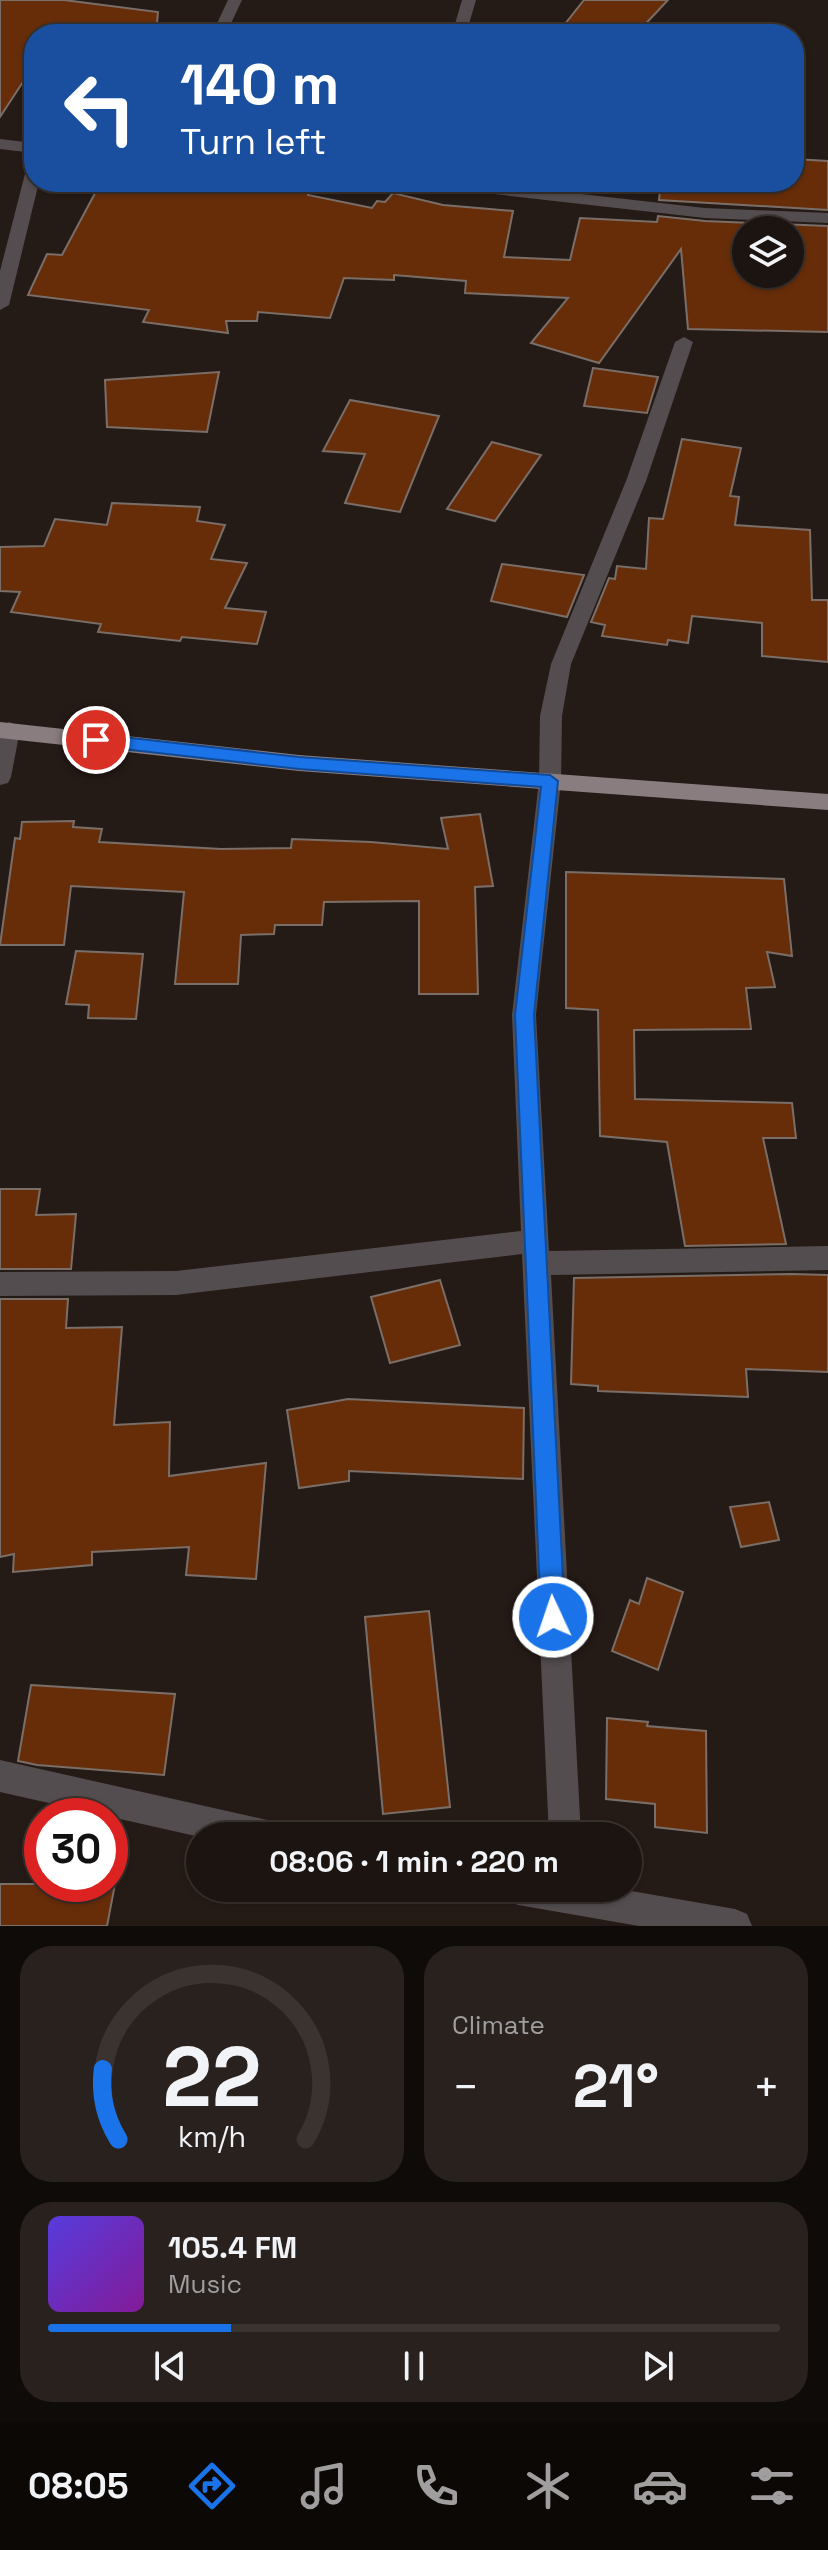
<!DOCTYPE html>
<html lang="en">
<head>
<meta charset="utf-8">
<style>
	body { margin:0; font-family:"Space Grotesk",sans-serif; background:#29211e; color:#f1f3f6; height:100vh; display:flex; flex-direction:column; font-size:30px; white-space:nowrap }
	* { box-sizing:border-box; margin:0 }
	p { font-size:26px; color:#a09e9f }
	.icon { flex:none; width:44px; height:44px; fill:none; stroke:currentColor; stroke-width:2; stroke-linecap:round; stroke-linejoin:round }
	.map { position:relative; height:1926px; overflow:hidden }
	.sheet { display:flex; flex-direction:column; gap:20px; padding:20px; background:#0f0b09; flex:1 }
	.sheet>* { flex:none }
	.hud { position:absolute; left:24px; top:24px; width:780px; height:168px; border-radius:32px; box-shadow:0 2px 6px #0004,0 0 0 2px #3a3330; background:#1a4fa0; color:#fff; overflow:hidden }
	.tools { position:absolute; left:732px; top:216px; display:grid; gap:16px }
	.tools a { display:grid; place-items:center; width:72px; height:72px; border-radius:50%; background:#1c1410; box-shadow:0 2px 6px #0004,0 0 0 2px #3a3330; font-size:40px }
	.speed { position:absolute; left:24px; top:1798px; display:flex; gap:16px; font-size:40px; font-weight:700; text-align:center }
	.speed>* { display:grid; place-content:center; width:104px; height:104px; border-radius:50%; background:#1c1410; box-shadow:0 2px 6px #0004,0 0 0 2px #3a3330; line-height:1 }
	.speed .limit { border:12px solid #d22; background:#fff; color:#111 }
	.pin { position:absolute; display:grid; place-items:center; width:68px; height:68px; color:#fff; margin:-34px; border:4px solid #fff; border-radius:50%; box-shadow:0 2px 8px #0007 }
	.me { position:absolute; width:88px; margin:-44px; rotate:357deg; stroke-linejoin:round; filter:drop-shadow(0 0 6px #0008) }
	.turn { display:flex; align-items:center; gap:28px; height:168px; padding:0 24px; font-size:36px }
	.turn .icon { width:104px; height:104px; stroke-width:2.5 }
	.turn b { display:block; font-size:56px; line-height:68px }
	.big { font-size:60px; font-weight:700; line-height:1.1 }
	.sheet .card { flex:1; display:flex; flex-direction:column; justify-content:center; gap:12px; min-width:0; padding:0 28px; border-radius:32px; background:#29211e }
	.sheet .dial { align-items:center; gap:0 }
	.dial svg { height:208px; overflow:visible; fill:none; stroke:#3a3330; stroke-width:7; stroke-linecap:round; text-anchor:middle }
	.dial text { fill:#f1f3f6; stroke:none }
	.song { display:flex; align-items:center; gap:24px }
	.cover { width:96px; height:96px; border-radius:12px; background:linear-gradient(135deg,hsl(250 70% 55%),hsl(290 70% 35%)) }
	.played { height:8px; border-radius:4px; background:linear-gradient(90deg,#1a73e8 25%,#3a3330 25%) }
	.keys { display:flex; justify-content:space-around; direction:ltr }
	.heat { display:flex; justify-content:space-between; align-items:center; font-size:44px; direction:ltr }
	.sheet .tiles { flex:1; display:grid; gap:20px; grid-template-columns:1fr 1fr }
	.card:last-child { grid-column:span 2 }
	.trip { position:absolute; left:186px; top:1822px; width:456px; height:80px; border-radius:40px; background:#1c1410; box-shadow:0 2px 6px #0004,0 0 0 2px #3a3330; font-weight:700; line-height:80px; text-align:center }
	.menu { display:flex; height:128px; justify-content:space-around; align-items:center; background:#0b0806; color:#a09e9f }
	.menu .icon { width:56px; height:56px }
	.menu .selected { color:#1a73e8 }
	.menu b { font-size:36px; color:#f1f3f6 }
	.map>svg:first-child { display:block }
	.building { fill:#672d09; stroke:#7a6e68; stroke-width:2; fill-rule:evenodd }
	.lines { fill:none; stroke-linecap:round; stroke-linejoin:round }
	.lane { fill:#534d4f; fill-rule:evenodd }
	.street { fill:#534d4f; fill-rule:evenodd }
	.primary { fill:#897d80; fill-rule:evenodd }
	.route { fill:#1a73e8; stroke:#114b97; stroke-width:2 }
</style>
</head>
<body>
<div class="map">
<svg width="828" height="1926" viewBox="0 0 828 1926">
	<rect width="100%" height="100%" fill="#251b16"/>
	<path class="building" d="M0,0H64L158,12L156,34H34V65L0,117Z
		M584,0H668L636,34H557Z
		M794,159L828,161V210L659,200L661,182H794Z
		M101,182H305L310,184L308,195L372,208L377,201L385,202L393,193L443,205L513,211L504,257L570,260L580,218L657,222L658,216L705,221L828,226V332L688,329L681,249L599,363L531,343L568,298L465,293L466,281L394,275V280L344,278L330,318L258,312L257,321H226L228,333L143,322L149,310L28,295L47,254L62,255ZM746,230H790V274H746Z
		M593,368L658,377L647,413L584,406Z
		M219,372L207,432L107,427L105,380Z
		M350,400L439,416L400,512L345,503L365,454L323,451Z
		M682,439L741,448L730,496L739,497L735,525L810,530L812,600H828V662L762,656V623L692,616L688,643L668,640L667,645L602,636L605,625L591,622L609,578L615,579L617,566L646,569L649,518L663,519Z
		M492,442L541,455L495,521L447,509Z
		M112,503L200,507L197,521L225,525L211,559L247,563L225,608L266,612L257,644L182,637L180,641L98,632L101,624L11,612L20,592L0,591V547L44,546L55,519L107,525Z
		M502,564L584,575L567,617L491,601Z
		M480,814L493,886L475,887L478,994H419V901L324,902L322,925H275L274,934L241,935L238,984H175L184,892L71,886L64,945H0L15,838L20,839L22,822L74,821L73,827L102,829L99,842L221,849L291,848L292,839L371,842L448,849L441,818Z
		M566,872L784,879L792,956L767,952L775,987L746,988L751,1029L634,1030L635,1099L792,1103L796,1138H763L786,1244L685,1246L667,1142L600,1136L598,1010L566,1008Z
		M76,951L143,954L136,1019L88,1018L89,1005L66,1004Z
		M0,1189H40L36,1215L76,1214L71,1269H0Z
		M792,1274L828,1275V1372L746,1369L748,1397L598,1391V1386L571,1384L574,1278Z
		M440,1280L460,1345L390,1363L371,1297Z
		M0,1299H68L66,1328L122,1327L114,1425L170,1422L169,1476L266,1463L256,1579L186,1575L189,1547L92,1552V1565L13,1572L14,1554L0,1557Z
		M348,1399L524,1408L523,1479L349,1471V1481L299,1488L287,1410Z
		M769,1502L779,1540L741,1547L730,1507Z
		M647,1578L683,1592L658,1670L612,1651L630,1600L639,1604Z
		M429,1611L450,1807L383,1814L365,1617Z
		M31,1685L175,1694L164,1775L37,1765L18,1761Z
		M607,1718L648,1722L647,1726L706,1731L707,1833L655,1827V1804L606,1799Z
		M0,1884H115L107,1926H0Z"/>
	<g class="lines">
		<path class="lane" d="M684,337L693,342L646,481L571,664L562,716L561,781L558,787H542L539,781L540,716L551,664L626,481L675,342Z"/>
		<path class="street" d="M228,0H242L226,34H212Z
			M462,0H476L466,34H452Z
			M0,139L34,143V153L0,149Z
			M34,165V182H39L9,305L0,310V271L26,170Z
			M424,182H474L705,208L828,213V223L705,218L432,187Z
			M9,722L17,725L20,730L11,777L8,783L0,785V727Z
			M550,773L558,775L561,781L536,1015L549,1251L828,1246V1270L551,1275L581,1836H549L522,1254L176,1295L0,1296V1272L176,1271L521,1231L512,1015L539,781L542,775Z
			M0,1760L267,1820L279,1824L283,1836L200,1837L0,1792Z
			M501,1888H614L735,1909L747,1914L752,1926H639L518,1905L506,1900Z"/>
		<path class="primary" d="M0,722L299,755L828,794V810L299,771L0,738Z"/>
	</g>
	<path class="route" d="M96,734L299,757L550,775L558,781L534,1015L565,1617L561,1625L553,1628L545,1625L541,1617L515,1015L541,787L299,769L96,746L88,740Z"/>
</svg>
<div class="tools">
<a><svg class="icon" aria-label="layers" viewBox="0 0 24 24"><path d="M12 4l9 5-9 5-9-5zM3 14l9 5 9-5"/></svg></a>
</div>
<div class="speed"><div class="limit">30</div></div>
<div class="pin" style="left:96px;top:740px;background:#d93025"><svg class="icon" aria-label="arrive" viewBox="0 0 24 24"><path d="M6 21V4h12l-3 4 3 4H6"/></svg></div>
<svg class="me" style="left:553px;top:1617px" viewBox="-20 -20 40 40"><circle r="17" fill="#1a73e8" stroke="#fff" stroke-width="3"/><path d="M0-11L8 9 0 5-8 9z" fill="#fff"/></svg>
<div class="trip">08:06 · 1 min · 220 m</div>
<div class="hud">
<div class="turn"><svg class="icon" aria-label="left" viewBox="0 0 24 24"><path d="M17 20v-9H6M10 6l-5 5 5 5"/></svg><div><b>140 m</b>Turn left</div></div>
</div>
</div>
<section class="sheet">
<div class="tiles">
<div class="card dial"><svg viewBox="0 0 100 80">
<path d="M14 69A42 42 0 1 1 86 69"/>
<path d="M14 69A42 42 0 0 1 8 42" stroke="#1a73e8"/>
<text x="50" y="56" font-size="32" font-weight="700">22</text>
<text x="50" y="72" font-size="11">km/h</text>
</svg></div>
<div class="card"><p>Climate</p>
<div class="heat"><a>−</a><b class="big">21°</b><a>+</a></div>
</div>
<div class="card">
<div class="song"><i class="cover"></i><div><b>105.4 FM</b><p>Music</p></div></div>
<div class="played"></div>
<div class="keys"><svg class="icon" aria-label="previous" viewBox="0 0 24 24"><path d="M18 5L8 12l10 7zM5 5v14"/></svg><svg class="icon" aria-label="pause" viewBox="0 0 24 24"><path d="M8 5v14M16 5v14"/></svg><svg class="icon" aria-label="next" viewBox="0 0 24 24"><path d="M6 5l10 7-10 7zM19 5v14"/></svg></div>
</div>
</div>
</section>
<nav class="menu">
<b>08:05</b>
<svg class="icon selected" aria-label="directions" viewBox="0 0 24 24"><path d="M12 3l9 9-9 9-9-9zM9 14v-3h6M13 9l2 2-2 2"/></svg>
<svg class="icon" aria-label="music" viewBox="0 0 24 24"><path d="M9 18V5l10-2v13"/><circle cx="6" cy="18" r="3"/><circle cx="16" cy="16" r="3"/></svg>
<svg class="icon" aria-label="phone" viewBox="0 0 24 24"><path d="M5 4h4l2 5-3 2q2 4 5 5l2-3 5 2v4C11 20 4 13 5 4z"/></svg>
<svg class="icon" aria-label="climate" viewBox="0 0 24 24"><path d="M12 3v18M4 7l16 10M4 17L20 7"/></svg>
<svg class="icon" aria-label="car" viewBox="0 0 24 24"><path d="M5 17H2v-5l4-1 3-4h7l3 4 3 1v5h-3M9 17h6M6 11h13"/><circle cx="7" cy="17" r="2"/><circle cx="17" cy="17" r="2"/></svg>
<svg class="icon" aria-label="filters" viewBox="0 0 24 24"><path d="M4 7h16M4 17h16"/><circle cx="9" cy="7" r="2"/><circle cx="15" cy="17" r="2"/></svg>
</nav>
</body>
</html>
